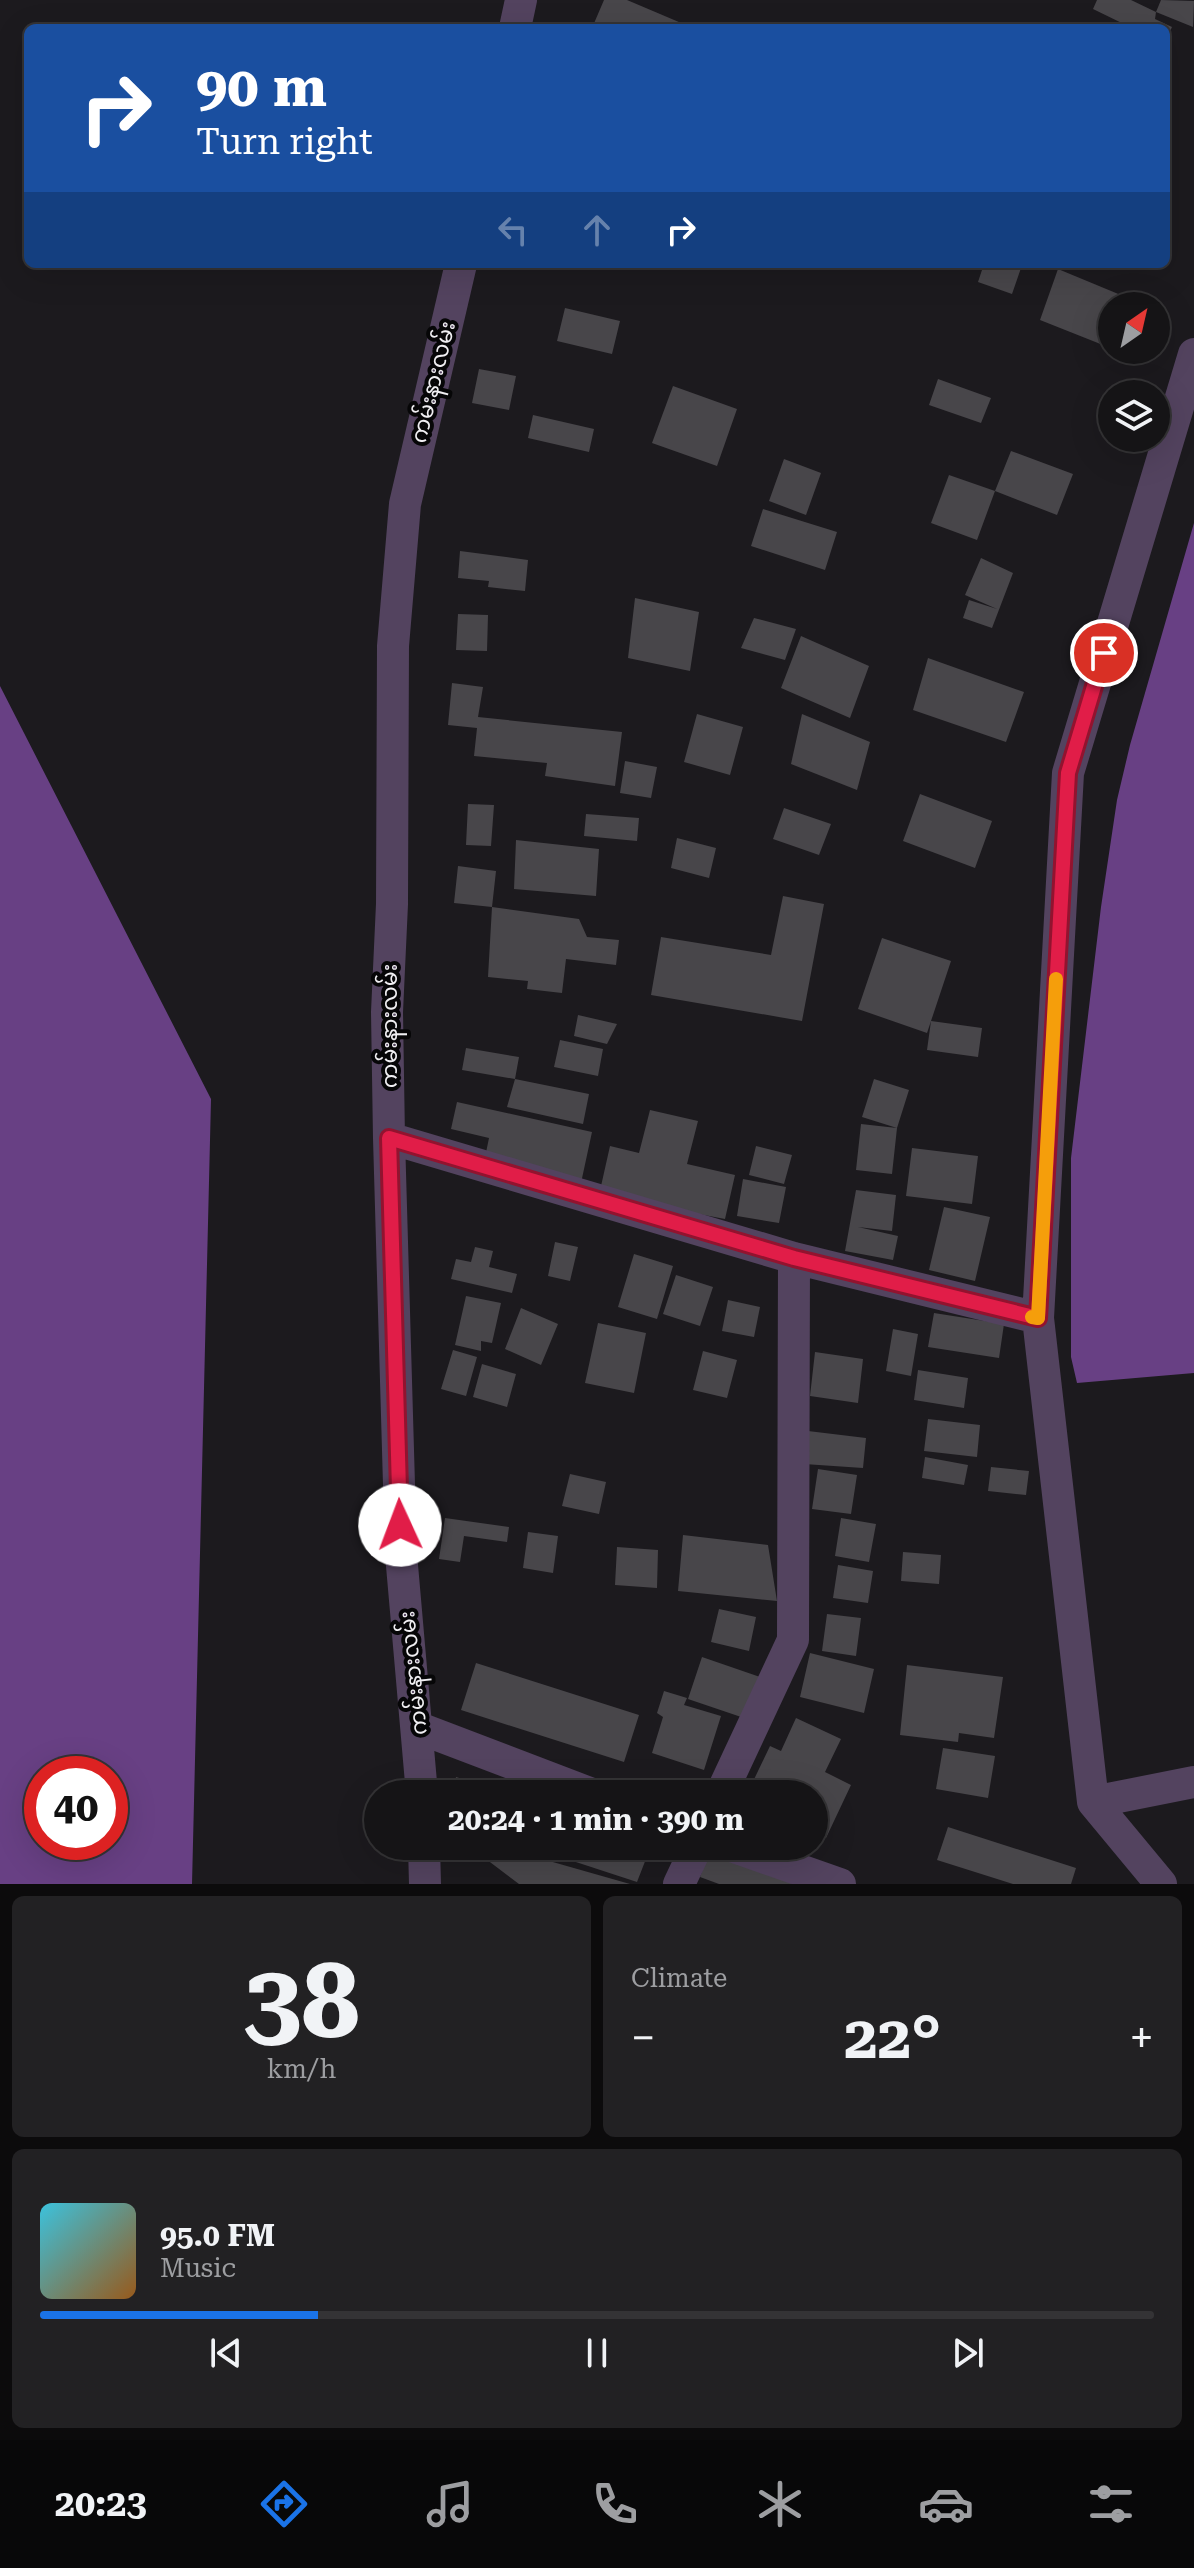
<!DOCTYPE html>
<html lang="en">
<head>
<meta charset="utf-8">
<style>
	body { margin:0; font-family:"Roboto Serif","Noto Sans Myanmar",serif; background:#222123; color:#f1f3f6; height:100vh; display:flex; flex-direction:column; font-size:30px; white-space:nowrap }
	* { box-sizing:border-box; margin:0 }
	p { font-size:26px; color:#9d9ea1 }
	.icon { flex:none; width:44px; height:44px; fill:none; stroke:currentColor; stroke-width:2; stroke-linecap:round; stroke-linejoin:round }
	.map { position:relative; height:1884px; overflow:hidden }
	.side { display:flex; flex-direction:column; gap:12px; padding:12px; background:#0c0b0c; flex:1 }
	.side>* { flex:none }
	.guide { position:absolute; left:24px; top:24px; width:1146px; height:244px; border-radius:12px; box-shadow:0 8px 32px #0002,0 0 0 2px #343335; background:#1a4fa0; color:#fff; overflow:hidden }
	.needle { width:52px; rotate:34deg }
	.buttons { position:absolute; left:1098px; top:292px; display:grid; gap:16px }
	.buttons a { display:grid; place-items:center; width:72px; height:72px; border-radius:50%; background:#151416; box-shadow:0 8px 32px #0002,0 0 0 2px #343335; font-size:40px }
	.speed { position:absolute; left:24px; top:1756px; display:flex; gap:16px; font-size:40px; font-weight:700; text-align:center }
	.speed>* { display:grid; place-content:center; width:104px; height:104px; border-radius:50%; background:#151416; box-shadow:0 8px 32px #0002,0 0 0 2px #343335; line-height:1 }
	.speed .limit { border:12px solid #d22; background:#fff; color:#111 }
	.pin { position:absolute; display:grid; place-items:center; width:68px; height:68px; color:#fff; margin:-34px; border:4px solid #fff; border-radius:50%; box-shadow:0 2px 8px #0007 }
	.me { position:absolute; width:88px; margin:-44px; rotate:358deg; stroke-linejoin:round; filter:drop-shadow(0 0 6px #0008) }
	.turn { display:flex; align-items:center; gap:28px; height:168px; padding:0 40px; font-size:36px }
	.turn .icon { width:104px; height:104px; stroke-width:2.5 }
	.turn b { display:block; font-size:56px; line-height:68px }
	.lanes { display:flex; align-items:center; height:76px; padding:0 40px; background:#0003; justify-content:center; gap:40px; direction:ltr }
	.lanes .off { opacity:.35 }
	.big { font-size:60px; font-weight:700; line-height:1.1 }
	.side .widget { flex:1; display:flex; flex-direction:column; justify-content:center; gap:12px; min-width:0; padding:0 28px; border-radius:12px; background:#222123 }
	.side .dial { align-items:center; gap:0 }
	.dial b { font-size:104px; line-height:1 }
	.song { display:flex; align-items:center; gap:24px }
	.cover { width:96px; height:96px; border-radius:12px; background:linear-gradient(135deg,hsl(190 70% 55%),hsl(30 70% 35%)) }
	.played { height:8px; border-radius:4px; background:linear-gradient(90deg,#1a73e8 25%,#343335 25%) }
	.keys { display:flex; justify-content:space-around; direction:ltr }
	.heat { display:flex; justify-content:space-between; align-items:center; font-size:44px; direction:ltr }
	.side .tiles { flex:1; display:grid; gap:12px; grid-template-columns:1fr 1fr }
	.widget:last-child { grid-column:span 2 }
	.trip { position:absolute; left:364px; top:1780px; width:464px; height:80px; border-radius:40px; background:#151416; box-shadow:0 8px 32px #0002,0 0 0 2px #343335; font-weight:700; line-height:80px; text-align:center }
	.menu { display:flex; height:128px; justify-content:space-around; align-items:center; background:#080809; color:#9d9ea1 }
	.menu .icon { width:56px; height:56px }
	.menu .selected { color:#1a73e8 }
	.menu b { font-size:36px; color:#f1f3f6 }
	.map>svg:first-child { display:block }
	.water { fill:#684084; fill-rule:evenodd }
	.building { fill:#48464a }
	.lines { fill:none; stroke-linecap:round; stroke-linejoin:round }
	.minor { stroke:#53435f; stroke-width:32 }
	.route-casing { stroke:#92132f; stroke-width:20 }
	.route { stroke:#e11d48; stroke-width:14 }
	.slow { stroke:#f59e0b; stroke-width:14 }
	.labels { text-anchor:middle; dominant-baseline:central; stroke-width:8; stroke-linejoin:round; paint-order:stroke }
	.street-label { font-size:22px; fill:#f0eff2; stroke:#060607 }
</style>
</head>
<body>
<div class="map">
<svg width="1194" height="1884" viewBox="0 0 1194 1884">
	<rect width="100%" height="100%" fill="#1c1a1e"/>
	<path class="water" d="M1194,523V1373L1077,1383L1071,1357V1158L1101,907L1117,800L1130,745Z
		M0,686L211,1099L192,1884H0ZM42,1774H110V1842H42Z"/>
	<path class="building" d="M604,0H627L693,28H592Z
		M1097,0H1131L1156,12L1155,19L1172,27L1166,40V28H1132L1093,9Z
		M1161,0L1194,1L1193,27L1156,12Z
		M984,264H1009L1021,268L1012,294L978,282Z
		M1058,269L1128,298L1125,306H1112V338L1108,347L1040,320Z
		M565,308L620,321L612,354L557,341Z
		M479,369L516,376L509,410L472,403Z
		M938,379L991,398L981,423L929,405Z
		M673,386L737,409L717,466L652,443Z
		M533,415L594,429L589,452L528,438Z
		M1011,451L1073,474L1057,515L995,491Z
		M784,459L821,473L806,515L769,501Z
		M949,475L995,491L977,540L931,523Z
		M763,509L837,532L825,570L751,546Z
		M460,551L528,560L525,591L488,587L489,581L458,578Z
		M981,558L1013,573L992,628L963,618L969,600L997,609L965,595Z
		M635,598L699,612L690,671L628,658Z
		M458,614L488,615L487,651L456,650Z
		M754,618L796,629L785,660L741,648Z
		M801,636L869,666L850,718L781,688Z
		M928,658L1024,692L1006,742L913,710Z
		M452,683L483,687L478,717L622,732L615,786L545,776L547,763L474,756L477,728L448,725Z
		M697,714L743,727L730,775L684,762Z
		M802,714L870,742L857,790L791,764Z
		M625,761L657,767L651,798L620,793Z
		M920,794L992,821L975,868L903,841Z
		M468,804L494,805L491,846L466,845Z
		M784,808L831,824L819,855L773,839Z
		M586,814L639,818L637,841L584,836Z
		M677,838L716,848L709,878L671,868Z
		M516,840L599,849L596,896L514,889Z
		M458,866L496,871L492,907L454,903Z
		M783,896L824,904L802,1021L651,995L661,937L771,955Z
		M492,907L579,919L587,937L619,940L616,965L566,959L562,993L527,989L528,981L488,977Z
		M882,938L951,961L931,1021L982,1028L978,1057L927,1050L931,1021L927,1033L858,1009Z
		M578,1015L617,1024L607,1044L574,1036Z
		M560,1040L603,1049L598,1076L554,1067Z
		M466,1048L519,1057L515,1079L462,1070Z
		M515,1079L589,1094L583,1124L507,1107Z
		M874,1079L909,1090L897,1128L862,1117Z
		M457,1102L592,1132L581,1183L482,1172L489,1138L451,1129Z
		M650,1110L698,1121L687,1164L735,1175L725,1219L599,1195L610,1146L639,1153Z
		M861,1124L897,1128L892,1174L856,1170Z
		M756,1146L792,1155L784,1184L749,1175Z
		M912,1148L978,1156L972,1204L906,1196Z
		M743,1179L786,1187L779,1223L737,1216Z
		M856,1190L896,1195L892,1231L858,1227L898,1236L893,1260L845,1251Z
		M944,1207L990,1217L975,1281L929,1270Z
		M555,1242L578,1247L570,1281L548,1276Z
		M475,1247L493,1251L489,1267L517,1274L512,1293L451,1279L456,1259L471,1262Z
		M634,1254L673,1266L657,1319L618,1307Z
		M676,1275L713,1287L700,1326L663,1314Z
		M466,1296L501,1303L492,1343L481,1341V1351L455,1345Z
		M728,1300L760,1307L754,1337L722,1331Z
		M521,1308L558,1324L541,1365L505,1349Z
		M934,1313L1004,1324L999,1358L928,1347Z
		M598,1323L646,1333L634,1393L585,1383Z
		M893,1329L918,1334L911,1376L886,1371Z
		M453,1350L477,1357L466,1396L441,1389Z
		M703,1351L737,1360L727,1398L693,1390Z
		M815,1352L863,1359L858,1403L810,1396Z
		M482,1364L516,1374L507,1407L473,1397Z
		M918,1370L968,1378L964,1408L914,1400Z
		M928,1419L980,1425L977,1457L924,1451Z
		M808,1431L866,1438L863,1468L804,1464Z
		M925,1457L968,1465L964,1485L922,1478Z
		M991,1467L1029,1471L1026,1495L988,1491Z
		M818,1469L857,1475L851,1514L812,1509Z
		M570,1474L606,1482L599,1514L562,1506Z
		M445,1518L509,1527L507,1542L464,1536L460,1562L439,1559Z
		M841,1518L876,1524L869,1562L835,1556Z
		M528,1532L558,1536L553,1573L523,1568Z
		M683,1535L768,1545L777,1601L678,1591Z
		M617,1547L658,1550L657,1588L615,1585Z
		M903,1552L941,1555L939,1584L901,1581Z
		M838,1565L873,1571L868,1603L833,1598Z
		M719,1609L756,1617L749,1651L711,1642Z
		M827,1614L861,1618L856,1656L822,1651Z
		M810,1653L874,1669L864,1713L800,1697Z
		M702,1657L763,1678L750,1720L688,1699Z
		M476,1663L639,1715L624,1762L461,1710Z
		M907,1665L1003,1677L994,1738L959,1733L958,1742L900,1735Z
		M664,1691L687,1698L684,1705L721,1716L704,1770L652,1753L663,1717L657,1713Z
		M796,1718L841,1739L825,1772L851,1785L826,1838L814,1832V1794H747L770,1746L781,1751Z
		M943,1748L995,1756L988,1798L936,1789Z
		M456,1777L508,1793V1794H453Z
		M948,1827L1076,1868L1071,1884H1013L937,1860Z
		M488,1846H497L630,1884H519L482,1856Z
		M527,1846H651L637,1882Z
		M711,1847L793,1879L791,1884H719L700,1877Z"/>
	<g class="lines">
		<path class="minor" d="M515,28L521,0
			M389,1138L794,1258L1038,1318
			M419,1728L592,1794
			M422,1794L401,1554L389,1138L387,1012L392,904L393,646L405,504L461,264
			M721,1794L793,1640L794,1258
			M1093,1802L1194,1782
			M424,1846L425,1884
			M731,1846L840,1884
			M679,1884L697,1846
			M1161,1884L1093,1802L1038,1318L1068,773L1194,354"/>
	</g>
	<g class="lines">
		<defs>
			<path id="route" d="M400,1525L389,1138L794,1258L1038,1318L1068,773L1104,653"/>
		</defs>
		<use href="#route" class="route-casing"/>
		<use href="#route" class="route"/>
		<path class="slow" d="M1032,1317L1038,1318L1056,979"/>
	</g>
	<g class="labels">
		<g class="street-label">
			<text transform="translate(433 382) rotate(-76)">ကမ်းနားလမ်း</text>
			<text transform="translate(389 1026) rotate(-90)">ကမ်းနားလမ်း</text>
			<text transform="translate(413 1673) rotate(-96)">ကမ်းနားလမ်း</text>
		</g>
	</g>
</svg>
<div class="buttons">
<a><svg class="needle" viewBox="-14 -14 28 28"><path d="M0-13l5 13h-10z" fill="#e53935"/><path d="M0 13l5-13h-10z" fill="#9d9ea1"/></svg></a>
<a><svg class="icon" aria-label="layers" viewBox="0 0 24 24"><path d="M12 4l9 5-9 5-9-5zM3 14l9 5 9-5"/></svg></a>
</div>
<div class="speed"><div class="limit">40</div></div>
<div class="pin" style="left:1104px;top:653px;background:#d93025"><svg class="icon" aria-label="arrive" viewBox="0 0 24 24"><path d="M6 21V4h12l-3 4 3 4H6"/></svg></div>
<svg class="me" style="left:400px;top:1525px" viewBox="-20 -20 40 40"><circle r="19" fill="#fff"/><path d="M0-13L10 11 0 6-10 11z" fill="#e11d48"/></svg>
<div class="trip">20:24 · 1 min · 390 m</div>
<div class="guide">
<div class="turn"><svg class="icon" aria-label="right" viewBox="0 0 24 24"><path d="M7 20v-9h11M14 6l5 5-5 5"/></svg><div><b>90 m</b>Turn right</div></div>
<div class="lanes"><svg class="icon off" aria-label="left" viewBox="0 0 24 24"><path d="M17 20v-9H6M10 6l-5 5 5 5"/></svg><svg class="icon off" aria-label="ahead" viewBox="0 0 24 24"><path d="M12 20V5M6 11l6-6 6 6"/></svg><svg class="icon" aria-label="right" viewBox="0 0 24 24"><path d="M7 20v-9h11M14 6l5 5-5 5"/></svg></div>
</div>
</div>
<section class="side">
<div class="tiles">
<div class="widget dial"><b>38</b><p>km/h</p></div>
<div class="widget"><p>Climate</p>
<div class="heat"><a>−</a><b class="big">22°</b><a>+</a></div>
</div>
<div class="widget">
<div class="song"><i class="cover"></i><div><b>95.0 FM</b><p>Music</p></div></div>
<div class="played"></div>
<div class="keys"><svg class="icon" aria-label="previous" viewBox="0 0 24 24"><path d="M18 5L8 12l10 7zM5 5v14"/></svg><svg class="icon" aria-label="pause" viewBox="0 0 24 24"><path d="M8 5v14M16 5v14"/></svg><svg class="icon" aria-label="next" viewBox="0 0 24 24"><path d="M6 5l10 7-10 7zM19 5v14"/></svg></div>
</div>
</div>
</section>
<nav class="menu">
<b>20:23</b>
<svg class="icon selected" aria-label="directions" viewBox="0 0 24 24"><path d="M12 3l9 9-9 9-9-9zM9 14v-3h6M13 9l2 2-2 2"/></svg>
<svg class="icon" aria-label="music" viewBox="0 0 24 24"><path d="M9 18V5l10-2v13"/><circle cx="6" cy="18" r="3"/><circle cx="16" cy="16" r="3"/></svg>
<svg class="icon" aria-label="phone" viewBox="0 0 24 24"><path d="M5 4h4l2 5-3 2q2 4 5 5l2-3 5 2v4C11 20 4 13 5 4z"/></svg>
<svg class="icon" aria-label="climate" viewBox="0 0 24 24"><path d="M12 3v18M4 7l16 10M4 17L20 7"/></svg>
<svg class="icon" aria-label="car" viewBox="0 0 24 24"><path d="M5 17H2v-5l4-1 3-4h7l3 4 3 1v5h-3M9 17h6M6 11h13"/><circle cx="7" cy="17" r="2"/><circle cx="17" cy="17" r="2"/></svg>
<svg class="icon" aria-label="filters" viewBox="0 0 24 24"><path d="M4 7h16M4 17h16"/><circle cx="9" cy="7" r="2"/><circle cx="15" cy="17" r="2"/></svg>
</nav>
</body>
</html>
